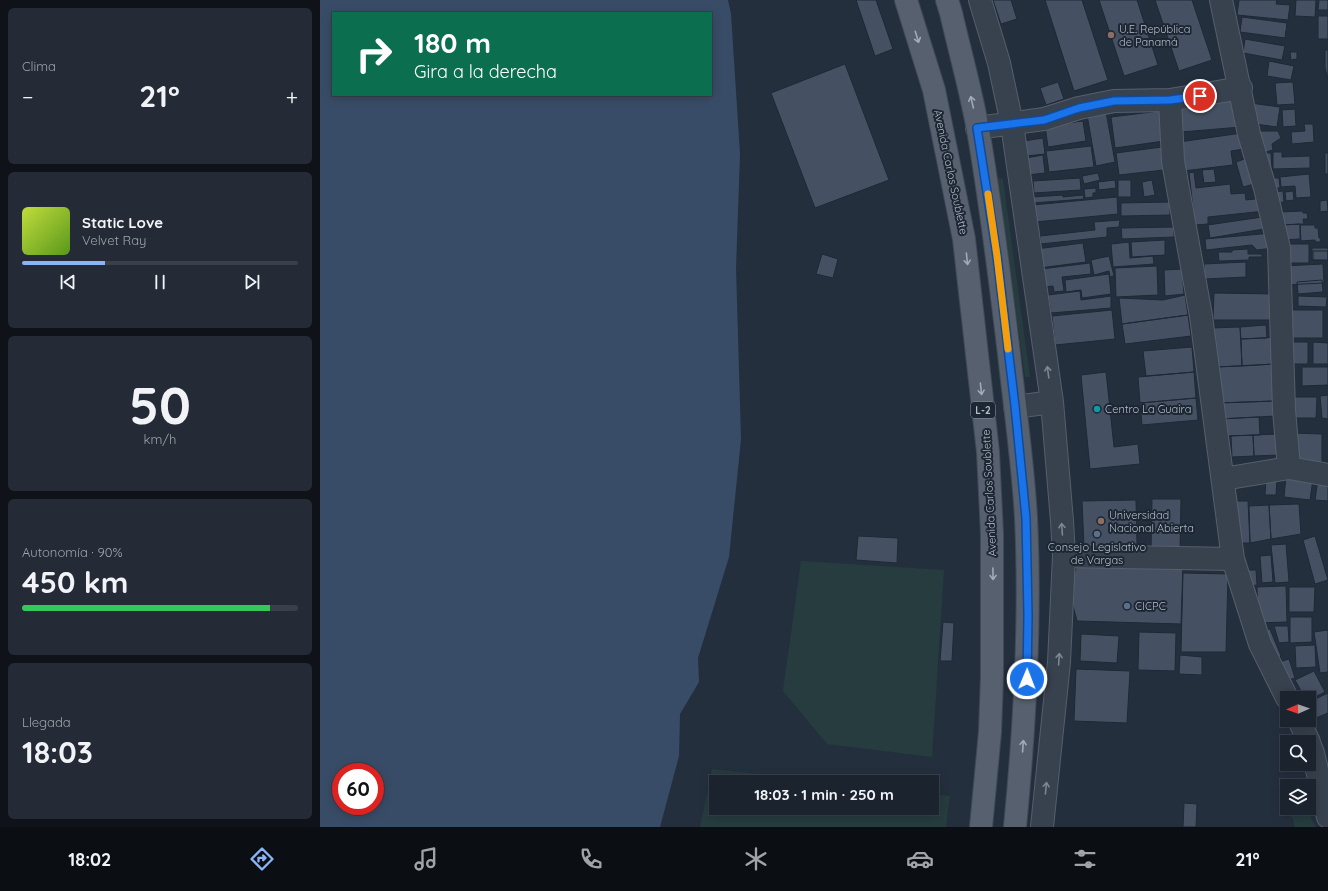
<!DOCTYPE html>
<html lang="es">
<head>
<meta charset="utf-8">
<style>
	body { margin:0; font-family:Quicksand,sans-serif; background:#242b36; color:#f1f3f6; height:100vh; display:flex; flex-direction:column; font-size:15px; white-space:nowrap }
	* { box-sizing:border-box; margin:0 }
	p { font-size:13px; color:#a0a4aa }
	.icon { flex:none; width:22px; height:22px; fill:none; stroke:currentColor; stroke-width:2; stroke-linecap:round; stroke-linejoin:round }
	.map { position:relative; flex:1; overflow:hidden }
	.side { display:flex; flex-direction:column; gap:8px; padding:8px; background:#0f1319; width:320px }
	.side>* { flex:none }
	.hud { position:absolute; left:12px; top:12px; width:380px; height:84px; border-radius:0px; box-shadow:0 2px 10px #0003,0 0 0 1px #39404a; background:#0b6e4f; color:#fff; overflow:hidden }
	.needle { width:26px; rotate:268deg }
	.buttons { position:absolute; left:960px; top:691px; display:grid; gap:8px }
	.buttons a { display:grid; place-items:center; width:36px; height:36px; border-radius:0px; background:#1b232e; box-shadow:0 2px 10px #0003,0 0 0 1px #39404a; font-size:20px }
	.speed { position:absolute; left:12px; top:763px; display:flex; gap:8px; font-size:20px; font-weight:700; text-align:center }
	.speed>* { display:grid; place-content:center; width:52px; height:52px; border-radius:50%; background:#1b232e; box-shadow:0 2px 10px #0003,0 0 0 1px #39404a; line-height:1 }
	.speed .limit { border:6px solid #d22; background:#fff; color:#111 }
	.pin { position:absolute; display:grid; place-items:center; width:34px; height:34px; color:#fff; margin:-17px; border:2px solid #fff; border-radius:50%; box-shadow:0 1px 4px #0007 }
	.me { position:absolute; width:44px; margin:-22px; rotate:1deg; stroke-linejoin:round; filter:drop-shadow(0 0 3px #0008) }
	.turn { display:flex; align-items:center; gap:14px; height:84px; padding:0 16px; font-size:18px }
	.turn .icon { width:52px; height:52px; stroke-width:2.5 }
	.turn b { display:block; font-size:28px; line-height:34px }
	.big { font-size:30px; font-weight:700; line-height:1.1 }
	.side .widget { flex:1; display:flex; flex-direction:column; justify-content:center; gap:6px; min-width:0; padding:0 14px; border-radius:6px; background:#242b36 }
	.side .dial { align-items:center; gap:0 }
	.dial b { font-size:52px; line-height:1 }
	.song { display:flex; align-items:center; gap:12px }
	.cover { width:48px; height:48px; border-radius:6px; background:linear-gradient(135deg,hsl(70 70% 55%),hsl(90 70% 35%)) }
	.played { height:4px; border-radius:2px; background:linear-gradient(90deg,#8ab4f8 30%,#39404a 30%) }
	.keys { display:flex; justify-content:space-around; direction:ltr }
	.heat { display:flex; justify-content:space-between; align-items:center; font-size:22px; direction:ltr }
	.charge { height:6px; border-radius:3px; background:linear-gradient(90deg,#34c759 90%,#39404a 0) }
	.trip { position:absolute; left:389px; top:775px; width:230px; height:40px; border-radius:0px; background:#1b232e; box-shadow:0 2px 10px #0003,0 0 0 1px #39404a; font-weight:700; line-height:40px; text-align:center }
	.dock { display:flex; height:64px; justify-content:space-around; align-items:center; background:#0b0e12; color:#a0a4aa }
	.dock .icon { width:28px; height:28px }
	.dock .current { color:#8ab4f8 }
	.dock b { font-size:18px; color:#f1f3f6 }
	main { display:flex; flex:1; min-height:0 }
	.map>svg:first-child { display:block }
	.green { fill:#263c3f }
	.water { fill:#394c67; fill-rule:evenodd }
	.building { fill:#455162; stroke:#1f2835 }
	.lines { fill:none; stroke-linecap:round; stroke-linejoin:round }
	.minor-casing { stroke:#565f6c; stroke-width:24 }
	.major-casing { stroke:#414a57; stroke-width:24 }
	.minor { stroke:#38414e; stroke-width:22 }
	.major { stroke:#56606e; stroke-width:22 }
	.oneway { stroke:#a1aab7 }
	.oneway2 { stroke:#7c8592 }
	.route-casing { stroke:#114b97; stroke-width:10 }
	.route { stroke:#1a73e8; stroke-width:7 }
	.slow { stroke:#f59e0b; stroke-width:7 }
	.education-dot { fill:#8d6e63; stroke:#1d2633; stroke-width:1.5 }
	.culture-dot { fill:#0f9aa8; stroke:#1d2633; stroke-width:1.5 }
	.service-dot { fill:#5c6f8a; stroke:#1d2633; stroke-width:1.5 }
	.labels { text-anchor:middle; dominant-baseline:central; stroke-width:4; stroke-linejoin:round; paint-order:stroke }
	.shield { fill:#1d2633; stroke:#878f9c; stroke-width:1 }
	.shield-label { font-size:10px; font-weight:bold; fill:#b4bcc9 }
	.poi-label { font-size:11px; fill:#b4bcc9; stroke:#1d2633; text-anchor:start }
	.street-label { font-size:11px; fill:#b4bcc9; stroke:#1d2633 }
</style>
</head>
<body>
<main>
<section class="side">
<div class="widget"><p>Clima</p>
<div class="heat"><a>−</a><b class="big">21°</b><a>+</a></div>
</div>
<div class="widget">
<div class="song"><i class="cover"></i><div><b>Static Love</b><p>Velvet Ray</p></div></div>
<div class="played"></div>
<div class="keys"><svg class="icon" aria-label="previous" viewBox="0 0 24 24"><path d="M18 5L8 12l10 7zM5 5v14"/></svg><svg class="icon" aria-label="pause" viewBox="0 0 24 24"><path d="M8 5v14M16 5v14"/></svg><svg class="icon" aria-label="next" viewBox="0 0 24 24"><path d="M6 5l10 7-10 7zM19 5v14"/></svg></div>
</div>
<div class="widget dial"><b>50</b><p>km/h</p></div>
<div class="widget"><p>Autonomía · 90%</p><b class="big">450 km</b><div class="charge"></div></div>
<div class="widget"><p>Llegada</p><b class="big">18:03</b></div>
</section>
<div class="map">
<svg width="1008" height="827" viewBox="0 0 1008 827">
	<rect width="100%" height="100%" fill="#242f3e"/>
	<path class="green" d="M678,178L683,179L710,377H705Z
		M481,561L624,570L612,757L507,744L463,691Z
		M392,769L508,782H396V808H612V794L630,796L626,827H380Z
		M969,808H988L991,818L996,827H975Z"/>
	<path class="water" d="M0,0H408L411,14L420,154L416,268L421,439L409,557L378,658L379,682L360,714L359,756L340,827H0ZM13,13H391V95H13ZM21,772H55V806H21Z"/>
	<path class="building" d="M536,0H556L573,49L555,56Z
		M673,0H691L697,19L681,24Z
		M725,0H762L788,80L754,91Z
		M779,0H817L838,65L804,76Z
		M835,0H872L892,60L859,71Z
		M919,0H957L956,4L970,5L968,20L917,15Z
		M976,0H996L995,17L975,16Z
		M999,0H1008V10H998Z
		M998,16H1008V39H998Z
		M922,17L967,23L965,38L920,32Z
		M925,39L965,46L962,60L923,53Z
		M1005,50H1008V79L1005,68Z
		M970,52H977V59L971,60Z
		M949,61L974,66L971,80L947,76Z
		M525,64L569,180L495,208L451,93Z
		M738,82L744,99L726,105L720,88Z
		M973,82L975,104L957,105L955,83Z
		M918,100L921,127L861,132L859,106Z
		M930,103L960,107L957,127L928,123Z
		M785,106L795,162L776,166L766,109Z
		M975,109L976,126L963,127L962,110Z
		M840,111L844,141L795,148L791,117Z
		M763,121L766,141L728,147L725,126Z
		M984,124H993L994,142L972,144L971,132L985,131Z
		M937,131H958L961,138L952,144L953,150L942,153Z
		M922,133L924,149L911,151L913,165L863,171L859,142Z
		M723,138L725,154L706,156L704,141Z
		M771,146L774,167L729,172L726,151Z
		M842,147L844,170L799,175L796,153Z
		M953,152H962V157L990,156V168L953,169Z
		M945,153H951L952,170H947Z
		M1005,153H1008V174H1005Z
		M723,155L725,173L708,175L706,158Z
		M933,156L941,182L923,187L916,162Z
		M894,169L896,182L884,183L882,170Z
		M874,172L876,188L910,184L911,194L925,193L926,200L944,198L945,211L888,217V224L875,225L869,173Z
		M778,173L780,180L764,184L762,176Z
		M989,174L991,197L976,198L975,186L961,187L960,177Z
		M760,178L761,190L714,193L713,181Z
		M950,178H959L960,188H950Z
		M795,180L796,188L779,190L778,182Z
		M798,180H811V197H798Z
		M832,180L835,195L824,197L822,182Z
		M776,188V193H773V197L765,198L764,189Z
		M963,191L964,202L954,203L953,192Z
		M973,191L974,200L966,201L965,192Z
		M743,195V197L763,195L764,199L713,203V197Z
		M797,197L798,214L715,222L713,205Z
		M1007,200L1008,211L1000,212V201Z
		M850,202V215L801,216V203Z
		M983,211V213H987L988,219H983L984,224L960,225L959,212Z
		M949,216L950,228L890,238L888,225Z
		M800,220L799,227L787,228V237L721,244L720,236L775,230L774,222Z
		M980,224V239L960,240V225Z
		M980,225H995V228H998L999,238H1000L1001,242H995V240L981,241Z
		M854,227V237L802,239L801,228Z
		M952,233L953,248L937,250L932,245L886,250L885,239Z
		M845,240V255L812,257L811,242Z
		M809,242L810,258L833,256L834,264L793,267L791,244Z
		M763,243L766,262L719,268L716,249Z
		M963,244H989V263H962Z
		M992,248H1008V261L992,260Z
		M928,249V254H942V257H929V260L899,261L898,252H912V250Z
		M993,251H1008V260H993Z
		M502,254L518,259L513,278L496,274Z
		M789,256L794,276L790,277L789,271L774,275L771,260Z
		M926,262V277L884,279V264Z
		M770,263L771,274L742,277L744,291L734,292L733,286L723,287L721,269Z
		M1003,264L1004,283L964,285L963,266Z
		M837,266L838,295L796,297L795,268Z
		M862,269L864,294L845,296L844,270Z
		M789,274L791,294L762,298L761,290L746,292L745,280Z
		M1002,280L1003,292L978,294L977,282Z
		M760,291L761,300L791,296V308L731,313L728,295Z
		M894,293L954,294V320H893Z
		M865,295L868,315L802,324L799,298L843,300Z
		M978,296L1007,297L1006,307L978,306Z
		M792,310L795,339L735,345L732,316Z
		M967,310H1003V338H966Z
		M868,315L871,336L805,344L802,324Z
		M946,325L947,338L921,339L920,327Z
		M920,327L922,366L894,367L892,328Z
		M957,337L954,364L922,366L921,339Z
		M967,342H988V364H967Z
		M993,342L1008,343V364H993Z
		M872,347L874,372L826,376L823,351Z
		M954,364L955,401L898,403L897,367Z
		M982,367H1008V385L982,386Z
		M786,372L794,447L818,444L820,464L770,469L761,375Z
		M874,372L876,398L820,403L818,377Z
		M1008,395V419L1002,418L1000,396Z
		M968,397H997L996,418H968Z
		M876,398L878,420L822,425L820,403Z
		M955,401L956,416L899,419L898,403Z
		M939,417L940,435L900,436L899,419Z
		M973,433L1002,434V466L972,465Z
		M958,434L959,455L934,456L933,435Z
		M933,435L934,456L912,457L911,436Z
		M966,476L993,479L990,500L964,497Z
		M946,478H957L956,495H945Z
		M998,479L1008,480V501L995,500Z
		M832,499H861L860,551H831Z
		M816,500L817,546L764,547L762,501Z
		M913,501H928L930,543H915Z
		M979,504L981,534L951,539L949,505Z
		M949,505L951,539L930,543L929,506Z
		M538,536L578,538L577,563L536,560Z
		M995,536L1008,580L995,584L983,540Z
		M966,544L969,582L955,583L951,545Z
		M951,555L953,582L942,583L940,556Z
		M758,562L863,565L861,624L757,621L749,590Z
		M927,570H936L937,585L928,586Z
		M863,573L908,574L906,652H861Z
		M966,586L967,622L938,623L937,587Z
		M969,587H995L994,612H969Z
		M970,617H992V642L970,643Z
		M623,622L634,623L632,661H620Z
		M954,626H968L969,642L959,643Z
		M950,629L961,656L952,663L940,631Z
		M1008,630V672L1000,673L994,632Z
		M819,632L856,633L855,671L818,670Z
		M761,634L799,636L797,663L760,661Z
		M995,645L996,667L976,668L975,646Z
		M860,655L882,657V675L859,674Z
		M969,659L975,678L962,682L956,663Z
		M756,669L810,671L807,723L754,721Z
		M994,671L1005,692L989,700V698H985L975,680Z
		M1008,693V713L989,721V702Z
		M864,803L877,804L876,827H863Z"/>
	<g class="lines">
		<defs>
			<path id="minor" d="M660,0L679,63L692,124L732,402L742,521L744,556L739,662L722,827
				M901,0L929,134L945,188L959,248L964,410L969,468
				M850,100L853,161L881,316L913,559L940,644L967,698
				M657,128L724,119L759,108L794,101L850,100L921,88
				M695,407L732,402
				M903,479L969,468L1008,475
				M744,556L913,559
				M979,720L989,742
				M989,743L993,753L1008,817"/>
			<path id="major" d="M586,0L614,90L644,239L668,452L672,534V677L670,732L661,827
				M627,0L631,13C640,52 651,91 658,130C671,204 680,279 689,354C695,409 703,464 706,518C711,621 705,724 695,827"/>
		</defs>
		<use href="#minor" class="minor-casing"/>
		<use href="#major" class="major-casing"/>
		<use href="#minor" class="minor"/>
		<use href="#major" class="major"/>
	</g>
	<defs><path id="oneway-shaft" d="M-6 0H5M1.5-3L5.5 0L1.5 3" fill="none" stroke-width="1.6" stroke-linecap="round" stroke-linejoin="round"/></defs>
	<g class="oneway">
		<use href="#oneway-shaft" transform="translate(597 37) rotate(73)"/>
		<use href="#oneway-shaft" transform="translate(652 102) rotate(-103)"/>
		<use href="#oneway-shaft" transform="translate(647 259) rotate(84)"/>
		<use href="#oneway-shaft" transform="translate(661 389) rotate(84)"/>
		<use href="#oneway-shaft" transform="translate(673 574) rotate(89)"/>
		<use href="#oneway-shaft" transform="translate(703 746) rotate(-86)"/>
	</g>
	<g class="oneway2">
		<use href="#oneway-shaft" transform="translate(728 372) rotate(-98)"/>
		<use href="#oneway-shaft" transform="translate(742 529) rotate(-94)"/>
		<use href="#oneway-shaft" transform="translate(739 659) rotate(-86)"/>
		<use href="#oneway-shaft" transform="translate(726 788) rotate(-84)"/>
	</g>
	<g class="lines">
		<defs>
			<path id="route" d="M707,679L708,615L706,518L695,406L677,256L657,128L724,120L759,108L794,101L850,100L880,96"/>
		</defs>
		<use href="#route" class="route-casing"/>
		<use href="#route" class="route"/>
		<path class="slow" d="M668,194L677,256L688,349"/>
	</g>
	<g class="education-dot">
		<circle cx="791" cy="35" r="4"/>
		<circle cx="781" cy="521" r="4"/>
	</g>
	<circle class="culture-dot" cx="777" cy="409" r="4"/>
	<g class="service-dot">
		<circle cx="777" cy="534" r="4"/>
		<circle cx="807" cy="606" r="4"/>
	</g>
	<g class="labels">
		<rect class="shield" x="651" y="402" width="24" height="16" rx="3"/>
		<g class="shield-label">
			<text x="663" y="410">L-2</text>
		</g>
		<g class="poi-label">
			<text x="799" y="29">U.E. República<tspan x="799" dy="13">de Panamá</tspan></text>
			<text x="785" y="409">Centro La Guaira</text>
			<text x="789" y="515">Universidad<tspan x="789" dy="13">Nacional Abierta</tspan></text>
			<text x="777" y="547" text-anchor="middle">Consejo Legislativo<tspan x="777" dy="13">de Vargas</tspan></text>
			<text x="815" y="606">CICPC</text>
		</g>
		<g class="street-label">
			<text transform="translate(631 172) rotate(78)">Avenida Carlos Soublette</text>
			<text transform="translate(669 493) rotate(-93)">Avenida Carlos Soublette</text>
		</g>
	</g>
</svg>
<div class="buttons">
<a><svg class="needle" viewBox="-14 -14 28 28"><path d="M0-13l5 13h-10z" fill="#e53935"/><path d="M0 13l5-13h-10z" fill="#a0a4aa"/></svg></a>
<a><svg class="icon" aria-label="search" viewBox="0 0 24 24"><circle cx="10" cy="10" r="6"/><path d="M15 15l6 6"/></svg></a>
<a><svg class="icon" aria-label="layers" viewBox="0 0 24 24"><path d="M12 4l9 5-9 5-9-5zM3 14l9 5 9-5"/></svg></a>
</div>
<div class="speed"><div class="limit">60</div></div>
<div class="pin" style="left:880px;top:96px;background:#d93025"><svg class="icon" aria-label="arrive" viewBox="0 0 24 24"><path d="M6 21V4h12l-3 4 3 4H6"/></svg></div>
<svg class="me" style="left:707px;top:679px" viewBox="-20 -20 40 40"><circle r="17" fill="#1a73e8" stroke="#fff" stroke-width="3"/><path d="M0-11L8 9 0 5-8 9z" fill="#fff"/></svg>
<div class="trip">18:03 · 1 min · 250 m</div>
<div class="hud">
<div class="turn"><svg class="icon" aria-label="right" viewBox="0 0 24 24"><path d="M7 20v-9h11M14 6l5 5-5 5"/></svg><div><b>180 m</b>Gira a la derecha</div></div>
</div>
</div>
</main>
<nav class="dock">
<b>18:02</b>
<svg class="icon current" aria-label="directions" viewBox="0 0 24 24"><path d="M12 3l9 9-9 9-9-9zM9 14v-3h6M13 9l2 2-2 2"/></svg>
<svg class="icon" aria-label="music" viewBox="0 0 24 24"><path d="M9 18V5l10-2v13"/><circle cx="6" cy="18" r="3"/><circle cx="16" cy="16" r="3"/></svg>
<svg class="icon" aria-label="phone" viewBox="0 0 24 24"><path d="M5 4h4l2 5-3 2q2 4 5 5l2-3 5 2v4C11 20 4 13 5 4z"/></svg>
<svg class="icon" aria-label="climate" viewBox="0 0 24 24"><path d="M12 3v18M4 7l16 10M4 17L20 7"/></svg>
<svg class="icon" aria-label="car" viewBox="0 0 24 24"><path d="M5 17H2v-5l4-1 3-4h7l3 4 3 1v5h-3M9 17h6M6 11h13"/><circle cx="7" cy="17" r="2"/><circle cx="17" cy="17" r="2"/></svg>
<svg class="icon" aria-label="filters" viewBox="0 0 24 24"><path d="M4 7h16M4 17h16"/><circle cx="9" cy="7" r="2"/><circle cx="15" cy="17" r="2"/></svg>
<b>21°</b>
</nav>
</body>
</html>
